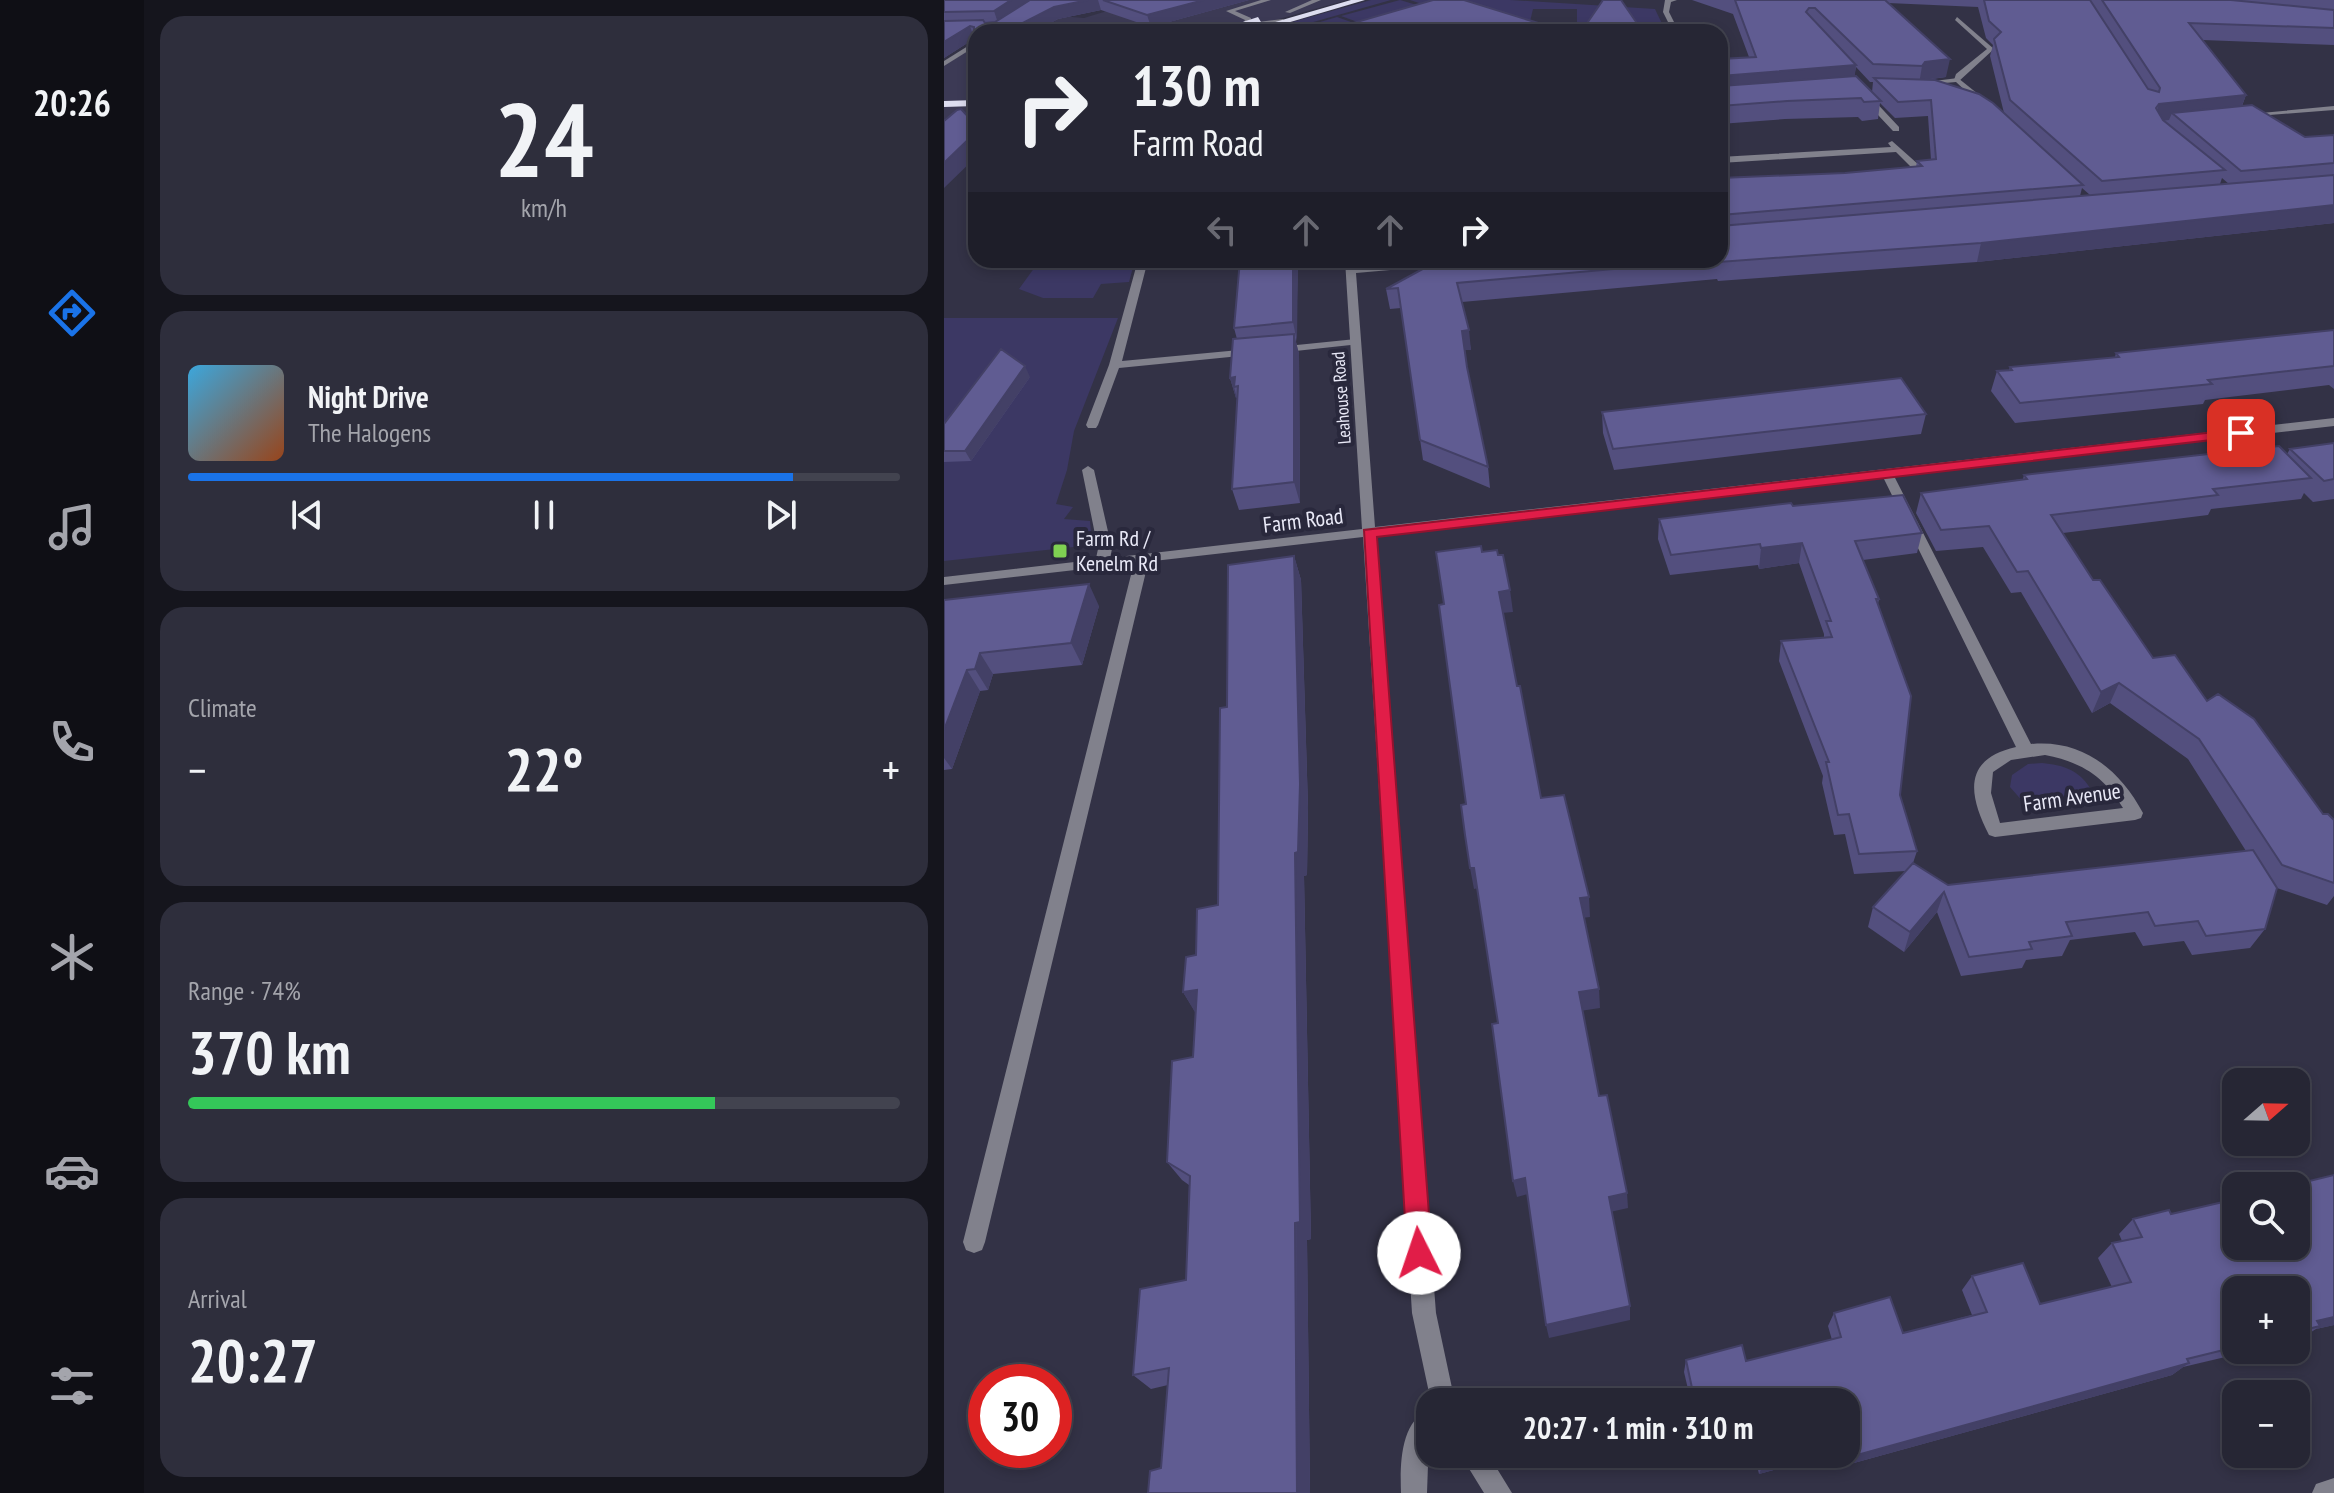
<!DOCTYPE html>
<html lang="en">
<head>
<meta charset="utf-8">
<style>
	body { margin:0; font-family:"PT Sans Narrow",sans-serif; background:#2e2e3c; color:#f1f3f6; height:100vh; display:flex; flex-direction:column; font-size:30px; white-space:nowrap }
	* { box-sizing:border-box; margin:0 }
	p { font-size:26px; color:#a4a5ac }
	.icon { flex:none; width:44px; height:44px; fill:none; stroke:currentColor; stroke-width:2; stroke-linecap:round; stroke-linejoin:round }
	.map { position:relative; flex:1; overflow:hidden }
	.details { display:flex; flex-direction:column; gap:16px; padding:16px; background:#15151d; width:800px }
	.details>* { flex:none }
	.top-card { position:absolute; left:24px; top:24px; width:760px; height:244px; border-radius:24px; box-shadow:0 4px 12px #0003,0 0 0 2px #42434f; background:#262634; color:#f1f3f6; overflow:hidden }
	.needle { width:52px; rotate:70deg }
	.controls { position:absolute; left:1278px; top:1068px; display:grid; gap:16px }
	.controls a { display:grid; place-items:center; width:88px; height:88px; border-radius:16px; background:#262634; box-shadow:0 4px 12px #0003,0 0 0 2px #42434f; font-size:40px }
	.speed { position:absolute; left:24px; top:1364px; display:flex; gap:16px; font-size:40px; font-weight:700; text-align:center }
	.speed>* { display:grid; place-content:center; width:104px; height:104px; border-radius:50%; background:#262634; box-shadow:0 4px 12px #0003,0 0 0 2px #42434f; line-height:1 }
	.speed .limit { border:12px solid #d22; background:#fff; color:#111 }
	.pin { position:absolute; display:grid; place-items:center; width:68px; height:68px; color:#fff; margin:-34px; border-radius:16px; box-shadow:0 4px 12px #0006 }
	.me { position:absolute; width:88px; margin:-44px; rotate:356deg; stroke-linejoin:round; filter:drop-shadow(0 0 6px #0008) }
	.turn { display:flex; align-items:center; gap:28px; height:168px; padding:0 32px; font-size:36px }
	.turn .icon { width:104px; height:104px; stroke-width:2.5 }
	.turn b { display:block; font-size:56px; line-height:68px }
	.lanes { display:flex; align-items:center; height:76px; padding:0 32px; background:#0003; justify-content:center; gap:40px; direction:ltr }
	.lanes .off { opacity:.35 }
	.big { font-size:60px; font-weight:700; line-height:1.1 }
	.details .card { flex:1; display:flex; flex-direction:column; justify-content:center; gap:12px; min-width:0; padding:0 28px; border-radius:24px; background:#2e2e3c }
	.details .dial { align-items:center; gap:0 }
	.dial b { font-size:104px; line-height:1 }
	.song { display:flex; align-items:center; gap:24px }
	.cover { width:96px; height:96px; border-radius:12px; background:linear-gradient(135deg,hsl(200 70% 55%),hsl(20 70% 35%)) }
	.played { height:8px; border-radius:4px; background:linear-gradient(90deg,#1a73e8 85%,#42434f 85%) }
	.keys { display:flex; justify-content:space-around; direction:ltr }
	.heat { display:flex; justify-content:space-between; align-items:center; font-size:44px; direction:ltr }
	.charge { height:12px; border-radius:6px; background:linear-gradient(90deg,#34c759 74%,#42434f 0) }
	.trip { position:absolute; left:472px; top:1388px; width:444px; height:80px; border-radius:24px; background:#262634; box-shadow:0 4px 12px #0003,0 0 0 2px #42434f; font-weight:700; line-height:80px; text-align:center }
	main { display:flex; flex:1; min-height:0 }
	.tabs { display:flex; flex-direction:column; width:144px; justify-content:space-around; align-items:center; background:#0f0f15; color:#a4a5ac }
	.tabs .icon { width:56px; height:56px }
	.tabs .selected { color:#1a73e8 }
	.tabs b { font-size:36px; color:#f1f3f6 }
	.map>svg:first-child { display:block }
	.built { fill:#3c3a55 }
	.green { fill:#3c3864 }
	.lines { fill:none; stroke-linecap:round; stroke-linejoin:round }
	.service { fill:#81818c; fill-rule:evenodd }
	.minor { fill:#81818c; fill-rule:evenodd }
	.tertiary { fill:#81818c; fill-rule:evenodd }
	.trunk { fill:#ddddf0; fill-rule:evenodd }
	.wall { fill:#534f7e; fill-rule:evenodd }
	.shaded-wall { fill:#434066 }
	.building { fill:#605c92; stroke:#434066; stroke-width:2 }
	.route { fill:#e11d48; stroke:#92132f; stroke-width:2 }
	.poi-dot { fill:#7fd052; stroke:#29283c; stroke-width:3 }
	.labels { text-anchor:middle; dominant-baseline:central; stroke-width:8; stroke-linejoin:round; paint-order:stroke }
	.far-street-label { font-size:18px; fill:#e9e9f7; stroke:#29283c }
	.street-label { font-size:22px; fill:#e9e9f7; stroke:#29283c }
	.poi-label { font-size:22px; fill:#e9e9f7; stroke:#29283c; text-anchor:start }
</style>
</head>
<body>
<main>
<nav class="tabs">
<b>20:26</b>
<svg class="icon selected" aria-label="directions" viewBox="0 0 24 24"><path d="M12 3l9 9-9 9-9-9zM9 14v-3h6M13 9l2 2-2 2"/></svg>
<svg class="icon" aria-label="music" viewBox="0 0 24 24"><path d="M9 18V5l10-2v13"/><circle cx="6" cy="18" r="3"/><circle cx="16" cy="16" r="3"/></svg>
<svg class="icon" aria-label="phone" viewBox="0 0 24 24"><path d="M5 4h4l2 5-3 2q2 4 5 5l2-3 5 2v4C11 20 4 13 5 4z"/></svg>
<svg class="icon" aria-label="climate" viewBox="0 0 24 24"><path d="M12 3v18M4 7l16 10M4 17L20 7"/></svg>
<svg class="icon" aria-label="car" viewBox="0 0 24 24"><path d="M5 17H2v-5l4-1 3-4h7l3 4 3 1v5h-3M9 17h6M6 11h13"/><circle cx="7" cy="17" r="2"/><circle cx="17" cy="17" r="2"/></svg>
<svg class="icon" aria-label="filters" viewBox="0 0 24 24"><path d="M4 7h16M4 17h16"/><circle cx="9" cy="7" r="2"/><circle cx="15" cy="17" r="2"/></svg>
</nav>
<section class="details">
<div class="card dial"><b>24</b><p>km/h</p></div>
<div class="card">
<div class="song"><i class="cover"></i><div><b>Night Drive</b><p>The Halogens</p></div></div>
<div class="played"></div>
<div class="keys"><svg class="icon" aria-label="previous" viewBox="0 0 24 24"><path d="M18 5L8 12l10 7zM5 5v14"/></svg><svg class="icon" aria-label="pause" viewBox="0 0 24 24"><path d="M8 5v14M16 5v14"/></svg><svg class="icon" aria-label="next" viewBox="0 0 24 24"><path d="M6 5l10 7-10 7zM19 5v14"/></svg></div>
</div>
<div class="card"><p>Climate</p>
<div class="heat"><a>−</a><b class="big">22°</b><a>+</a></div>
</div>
<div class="card"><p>Range · 74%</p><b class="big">370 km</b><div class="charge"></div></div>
<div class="card"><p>Arrival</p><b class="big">20:27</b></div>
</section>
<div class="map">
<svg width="1390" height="1493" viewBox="0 0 1390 1493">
	<rect width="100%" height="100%" fill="#333246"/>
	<path class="built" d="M234,0H403L288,32H49L93,14L140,18L163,11Z
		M32,43V110L0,120V64Z"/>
	<path class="green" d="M427,0H447L334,32H313Z
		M456,0L496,12L422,25L397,16Z
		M466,0H566L711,9L722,32H633V9H589L584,30L533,32L499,11Z
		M393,17L418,26L417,32H342Z
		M96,260H191L185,282L157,284L149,298H99L75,289Z
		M0,318H174L130,431L123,470L112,504L129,507L120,519L146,521L148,545L0,561Z
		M1098,763C1119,765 1135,770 1146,788L1144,794L1132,800L1080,803L1066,787L1068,775L1084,764Z"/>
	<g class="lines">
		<path class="service" d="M317,0H327L291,11L307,18L306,23L339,19L341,22L301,28L298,26L301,20L282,11Z
			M368,0H377L346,13L341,12Z
			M721,0H733L727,2L725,12L735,32H729L719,12Z
			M1013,17L1050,49L1014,82L1010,80L1012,74L1043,49L1011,20Z
			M776,57L786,59L776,61Z
			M920,96H926L955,127V131H949L920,100Z
			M1390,106V110L1300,117L1296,115Z
			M948,141L975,165V169H969L952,152L776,163V157L947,147L944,143Z
			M194,260H204L178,361L306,349L311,352L306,355L175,368L154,425L152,428H144L142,425L165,365Z
			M412,339L416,340V344L333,353L328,350L333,347Z
			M144,466L150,470L168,549L165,563L158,567L151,563L154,549L138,470Z
			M198,555L205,559L41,1242L38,1250L30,1253L22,1250L19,1242L191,559Z"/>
		<path class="minor" d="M1014,78L1034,94L1032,103H1026L1027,96L1012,82L978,85L974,83Z
			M401,260H411V267L491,260H531L526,263L412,273L431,527L1390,418V426L950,476L1087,744C1139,739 1176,770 1199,813L1197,818L1191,820L1051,837L1045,835C1024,794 1019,759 1072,747L939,477L432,536L492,1313L511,1402H487L468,1313L419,537L0,585V577L418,529ZM1101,755C1137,762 1160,776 1179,808L1056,823L1047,793L1049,772L1067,760Z
			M486,1409L483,1493H457C456,1465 456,1421 486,1409Z
			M516,1454H544L568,1493H540Z
			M1390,1478V1493H1368L1372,1484Z"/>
		<path class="tertiary" d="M32,41V46L0,66V61Z"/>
		<path class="trunk" d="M407,0H421L312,32H297Z
			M314,17L317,22L283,32H268Z
			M32,100V106L0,107V101Z
			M32,113V120L0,130V123Z"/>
	</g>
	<path class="wall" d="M0,0H305L207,27L157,10L114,19L89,32H32V52L29,51L25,42L0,58Z
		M748,0H1390V45L1259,40L1302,95L1298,106L1361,137L1390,135V223L1033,262L774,281L773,279L518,302L527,350H521L523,367L544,467L546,488L479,460L457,308L446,309L442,289L776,260V178L901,173L972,167L973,161L987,160L984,116L951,118L936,103L934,119L918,121L914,117L841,119L776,124V59L805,57L789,14ZM944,3L1034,7L1042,38L1049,45L1046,56L1060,113L981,80L1002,77ZM912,67L926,82H929L928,92L910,77ZM1278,178L1285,184H1276ZM1138,188L1146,195L1136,196Z
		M409,23L623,32H410Z
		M354,260L352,342L355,354L356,503L295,510L288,489L293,398H292L286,378L293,339L290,328Z
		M1390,330V389L1385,385L1261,400L1259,404L1071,423L1047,391L1053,371L1065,370L1066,367L1171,357L1172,353Z
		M86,377L27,461L0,462V424Z
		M658,412L982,414L977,434L670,470L659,433Z
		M1390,443V499L1369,502L1360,493L1357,499L1267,509L1264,515L1119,533L1149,580L1209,658L1263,701L1379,814L1390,820V896L1383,905L1333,888L1321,929L1306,948L1248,955L1240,941L1199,946L1191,932L1126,940L1118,956L1082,960L1078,968L1017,976L993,912L960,952L924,927L929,907L962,871L910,874L901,834L890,835L878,783L879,776L835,661L837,641L880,637V634L855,563L815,569L814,565L726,575L714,539L715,519L849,506L978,533L973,553L919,560L935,599L934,604L956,795L973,851L969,863L1004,885L1302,851L1244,759L1166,703L1148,713L1077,592L1067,593L1039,547L992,551L972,513L977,493L1079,479L1080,475L1343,454L1346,449Z
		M350,556L357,580L364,807L363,875L360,876L367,1239L363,1240L366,1493H204L217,1468L224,1385L207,1389L189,1375L242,1280L245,1185L238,1180L223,1162L249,1057L252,1013L239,992L252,955L274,905L283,707Z
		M0,600L155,606L138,665L49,674L44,690L36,691L8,769L0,770Z
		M1390,1175V1325L1372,1329L1356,1339L1352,1340V1290H1292V1350H1311L1239,1367L1228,1375L899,1466L895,1454H902V1402H747L740,1372L742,1360L802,1361L888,1340L884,1326L890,1313L959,1333L1028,1315L1018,1290L1028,1276L1096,1304L1168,1287L1154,1258L1168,1243L1178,1241L1175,1234L1189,1219L1227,1214Z
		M810,1454H889L815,1474Z"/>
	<path class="shaded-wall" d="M67,0H90L54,23L50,11Z
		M144,0H154L157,10L114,19L89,32H61L110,7Z
		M260,0H305L207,27L203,15Z
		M26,26L30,38L24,39L25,42L0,58V42Z
		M1006,59L1002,77L978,80L975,84L978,66L981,62Z
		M912,65L910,83L776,94L777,76Z
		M1302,95L1295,113H1228L1225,120L1209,122L1215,104Z
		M32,132V157L0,188V163Z
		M1390,205V223L1033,262L1037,243Z
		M349,260H354L353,342L349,322Z
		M525,330L527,350H521L518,331Z
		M350,334L355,354L356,503L350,482Z
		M81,366L86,377L27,461L21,451Z
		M291,377L290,387L293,398H292L286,378Z
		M858,543L855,563L815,569L817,548Z
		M350,556L357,580L364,807L363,875L360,876L367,1239L363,1240L366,1493H353Z
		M145,584L155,606L138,665L127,643Z
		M566,590L569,612L557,613L555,592Z
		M36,653L49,674L44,690L31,669Z
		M23,670L36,691L8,769L0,758V730Z
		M1175,683L1166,703L1148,713L1157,692Z
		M526,868H530L534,888L530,889Z
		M1000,892L993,912L960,952L966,932Z
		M645,897L646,917L638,918L636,898Z
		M655,989L656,1008L636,1011L635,992Z
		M253,990L252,1014L239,992Z
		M581,1178L584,1194L573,1197L569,1181Z
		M683,1193L684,1208L666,1212L665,1197Z
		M686,1306V1320L605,1338L602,1325Z
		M1390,1317V1325L1372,1329L1376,1326L1373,1321Z
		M1245,1363L1228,1375L899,1466L906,1457Z
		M859,1454H889L815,1474L819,1465Z"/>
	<path class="building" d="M0,0H67L50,11L0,12Z
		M86,0H144L110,7L61,32H32V40L24,39L30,34V27L26,26L0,42V21L39,20L41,23L51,22Z
		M159,0H260L203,15Z
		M489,0H520L623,32H422L429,30L409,23Z
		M659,0H677L699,32H637Z
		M791,0H941L1006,59L981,62L978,66L929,64L871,8H865L862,12L912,65L777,76L776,78V59L812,57Z
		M1040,0H1146L1204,89L1215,92L1216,88L1158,0H1287L1390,10V28L1245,23L1302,95L1215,104L1212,108L1219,120L1281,170L1158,181L1066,100L1050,39L1057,32L1045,21Z
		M912,76L937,101L920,102L917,98L843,101L776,106V85L777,86Z
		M930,78L991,80L1035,94L1049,103L1139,185L777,215L776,219V178L901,173L978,166L973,161L992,159L987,100L954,102Z
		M1308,105L1361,137L1390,135V163L1297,171L1228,113Z
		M17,109L29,122H32V132L0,163V121L13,110Z
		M1390,175V205L1037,243L775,262L774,260H776V226Z
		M296,260H349V322L290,328Z
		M495,260H770L513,283L525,330L518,331L523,367L544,467L476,440L454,288L442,289Z
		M1390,330V366L1264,380L1268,384L1076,403L1053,371L1068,370L1066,367L1175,357L1172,353Z
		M350,334V482L288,489L294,386L290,387L291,377L286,378L289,339Z
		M57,349L81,366L21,451H0V424Z
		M957,378L982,414L669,449L658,412Z
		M1390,443V479L1380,481L1346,449Z
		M1335,446L1367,478L1269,489L1274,495L1107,515L1149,580H1156L1209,658L1231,655L1263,701L1274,694L1310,719L1379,814H1384L1390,820V883L1338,865L1255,739L1175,683L1157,692L1084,571L1073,572L1045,526L997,530L977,493L1083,479L1080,475Z
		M959,495L978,533L911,541L935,599H932L967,696L956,795L973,851L915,854L905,814L894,815L882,762H885L837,641L888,637L882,621H887L858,543L817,548L816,544L727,555L715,519L847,503L849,506Z
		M537,546L538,552L553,550L554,555H559L566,590L555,592L573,686H576L597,798L620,795L645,897L636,898L655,989L635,992L655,1096L663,1095L683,1193L665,1197L686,1306L602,1325L581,1178L569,1181L548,1024L554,1023L530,868H526L521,835L517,805L522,804L495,605L500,604L492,552Z
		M350,556L356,784L354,852L351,853L356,1222L351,1223L353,1493H204L206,1471L217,1468L225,1368L189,1375L196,1289L242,1280L246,1176L223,1162L228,1061L249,1057L253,990L239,992L242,957L252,955L253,909L274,905L276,708L283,707L284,565Z
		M145,584L127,643L36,653L31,669L23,670L0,730V600Z
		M1309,850L1333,888L1321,929L1262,936L1254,921L1211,926L1204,912L1122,922L1128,936L1085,942L1088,949L1025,957L1000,892L966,932L929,907L969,863L1004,885Z
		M1390,1175V1317L1373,1321L1376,1326L1352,1332V1290H1292V1347L1243,1359L1245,1363L906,1457L902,1444V1402H751L742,1360L798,1345L802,1361L897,1337L890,1313L946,1297L959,1333L1043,1312L1028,1276L1079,1263L1096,1304L1187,1282L1168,1243L1198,1237L1189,1219L1225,1210L1227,1214L1292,1199V1246H1352V1186H1345Z
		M816,1454H859L819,1465Z"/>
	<path class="route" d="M1297,429L1302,430V436L433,537L488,1253L484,1262L475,1266L466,1262L463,1253L420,530Z"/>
	<rect class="poi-dot" x="108" y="543" width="16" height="16" rx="4"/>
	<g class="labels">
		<g class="far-street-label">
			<text transform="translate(397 398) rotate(-94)">Leahouse Road</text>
		</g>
		<g class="street-label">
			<text transform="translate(359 520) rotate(-7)">Farm Road</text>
			<text transform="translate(1128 797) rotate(-8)">Farm Avenue</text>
		</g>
		<g class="poi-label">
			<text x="132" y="538">Farm Rd /<tspan x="132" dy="25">Kenelm Rd</tspan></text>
		</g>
	</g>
</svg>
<div class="controls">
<a><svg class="needle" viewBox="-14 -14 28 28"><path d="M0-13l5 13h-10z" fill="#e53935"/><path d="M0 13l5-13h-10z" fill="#a4a5ac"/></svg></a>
<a><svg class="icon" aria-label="search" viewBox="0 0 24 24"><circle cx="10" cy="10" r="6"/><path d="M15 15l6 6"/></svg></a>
<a>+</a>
<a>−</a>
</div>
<div class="speed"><div class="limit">30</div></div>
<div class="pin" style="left:1297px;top:433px;background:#d93025"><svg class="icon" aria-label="arrive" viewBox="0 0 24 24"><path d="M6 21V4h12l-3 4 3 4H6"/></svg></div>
<svg class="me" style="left:475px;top:1253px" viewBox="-20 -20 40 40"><circle r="19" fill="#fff"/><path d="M0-13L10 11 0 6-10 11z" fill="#e11d48"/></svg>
<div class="trip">20:27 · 1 min · 310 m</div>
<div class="top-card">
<div class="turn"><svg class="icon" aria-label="right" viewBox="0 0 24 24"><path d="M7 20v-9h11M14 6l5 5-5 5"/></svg><div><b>130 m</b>Farm Road</div></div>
<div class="lanes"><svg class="icon off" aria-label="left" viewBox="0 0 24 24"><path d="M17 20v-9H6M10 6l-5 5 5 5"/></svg><svg class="icon off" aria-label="ahead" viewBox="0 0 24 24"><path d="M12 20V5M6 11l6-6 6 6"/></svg><svg class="icon off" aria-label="ahead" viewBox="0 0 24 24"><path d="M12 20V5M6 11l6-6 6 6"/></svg><svg class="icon" aria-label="right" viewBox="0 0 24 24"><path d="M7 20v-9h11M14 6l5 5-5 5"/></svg></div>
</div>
</div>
</main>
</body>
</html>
